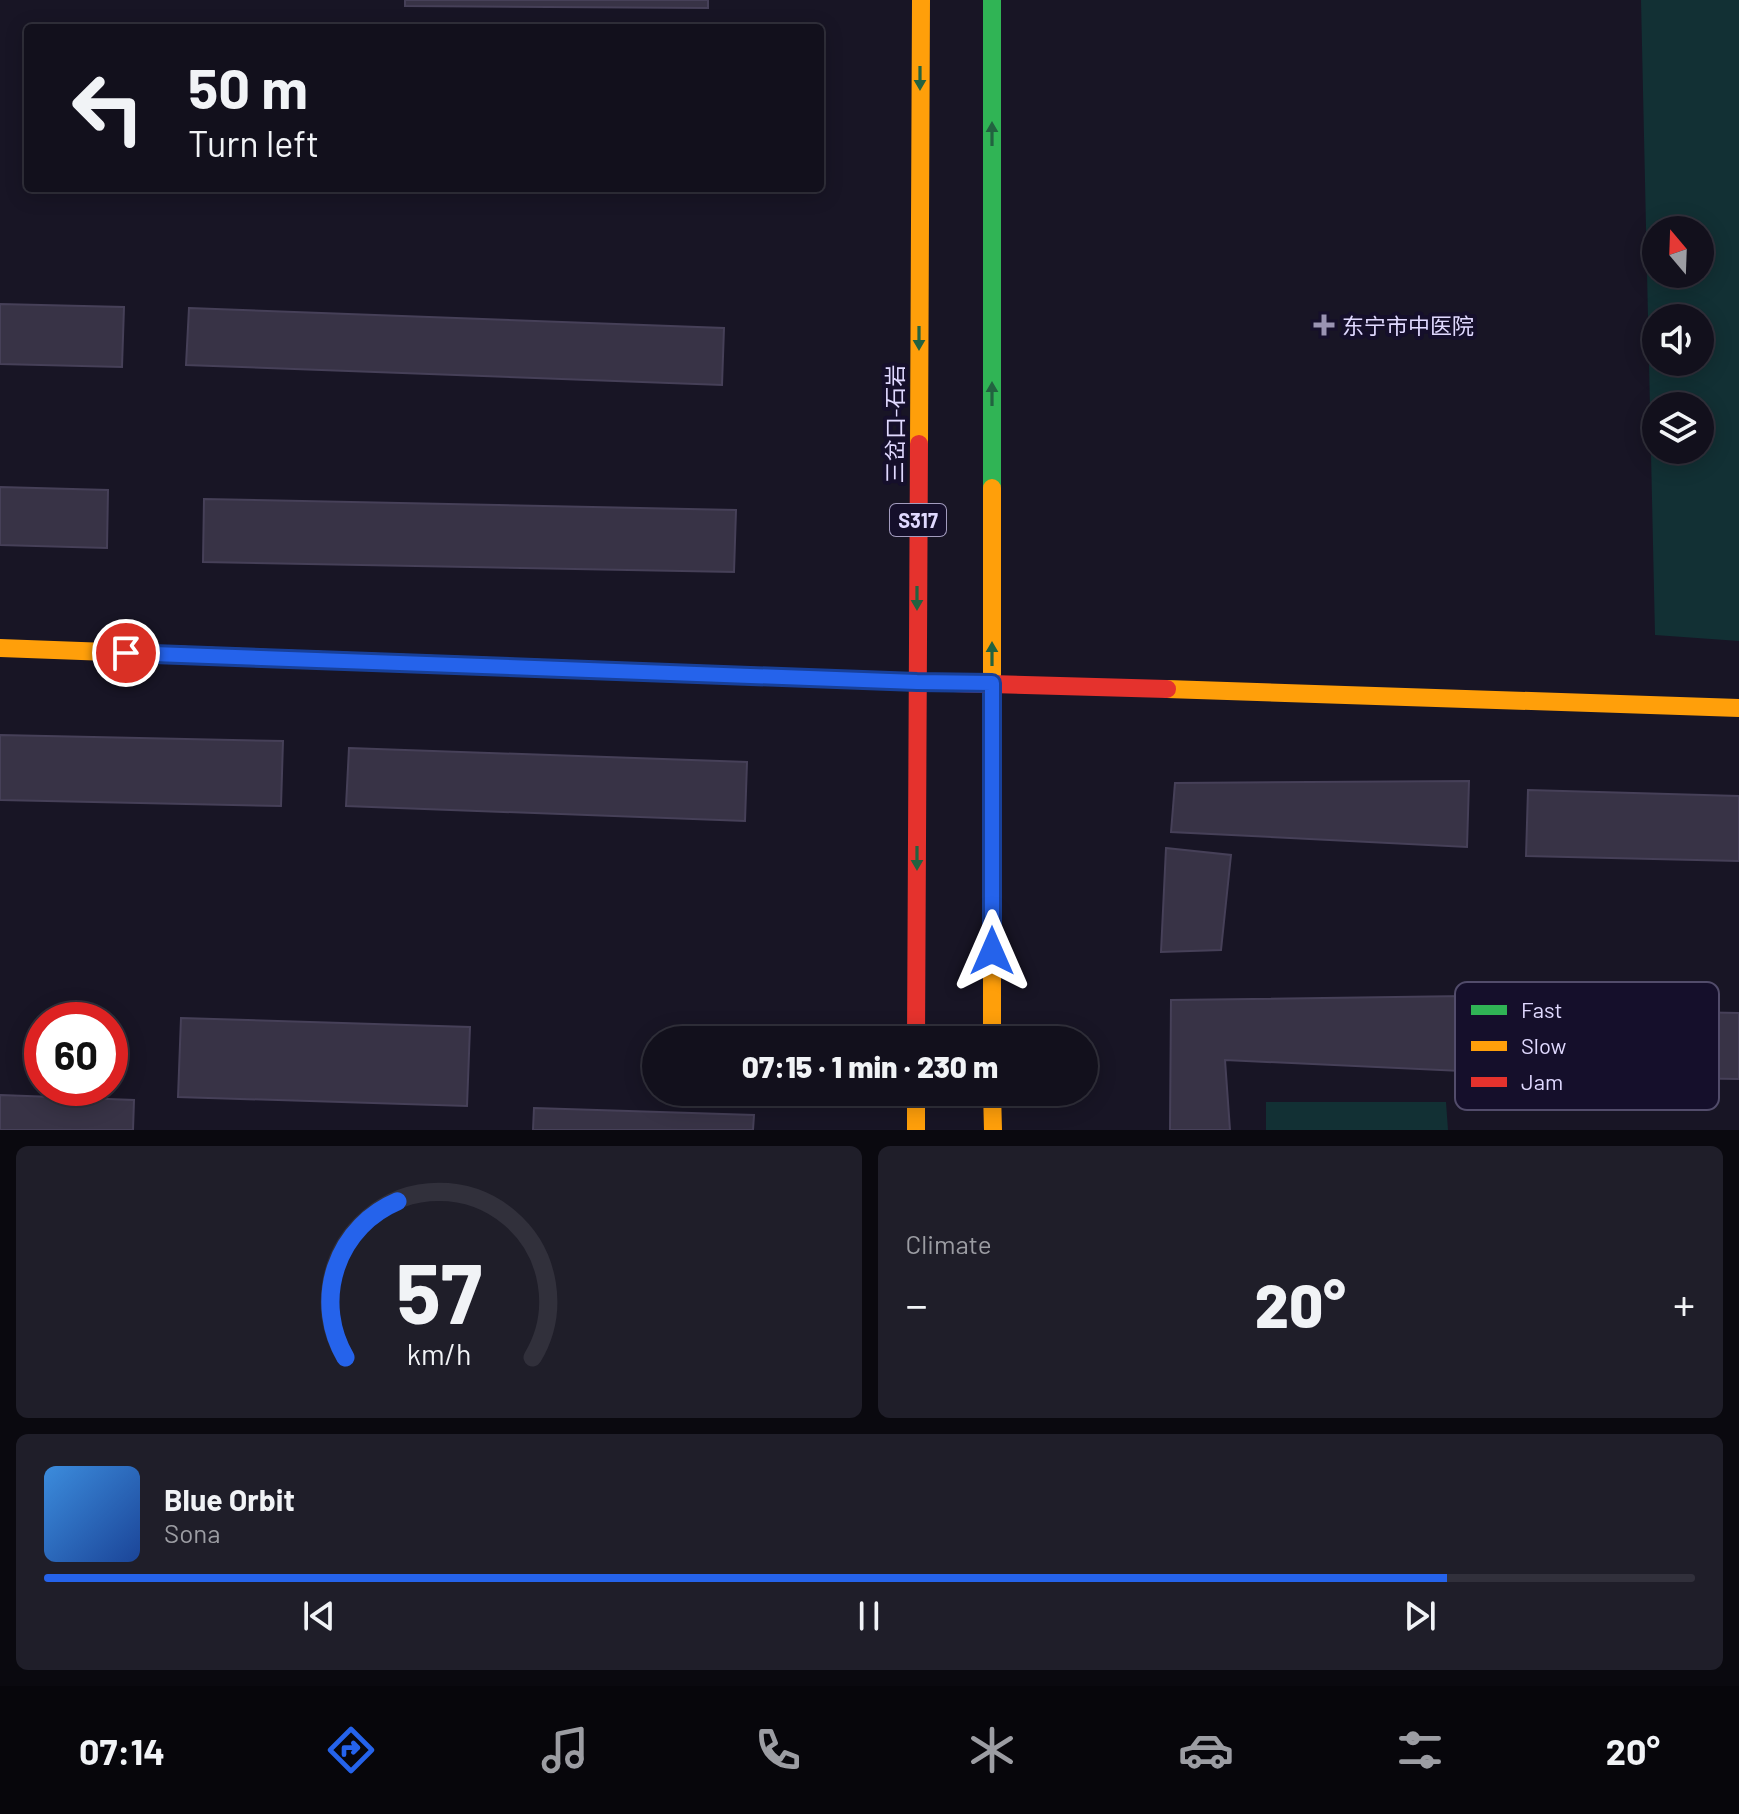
<!DOCTYPE html>
<html lang="en">
<head>
<meta charset="utf-8">
<style>
	body { margin:0; font-family:Barlow,"Noto Sans SC",sans-serif; background:#1f1e29; color:#f1f3f6; height:100vh; display:flex; flex-direction:column; font-size:30px; white-space:nowrap }
	* { box-sizing:border-box; margin:0 }
	p { font-size:26px; color:#9c9da3 }
	.icon { flex:none; width:44px; height:44px; fill:none; stroke:currentColor; stroke-width:2; stroke-linecap:round; stroke-linejoin:round }
	.map { position:relative; height:1130px; overflow:hidden }
	.details { display:flex; flex-direction:column; gap:16px; padding:16px; background:#0a090f; flex:1 }
	.details>* { flex:none }
	.top-card { position:absolute; left:24px; top:24px; width:800px; height:168px; border-radius:8px; box-shadow:0 4px 20px #0003,0 0 0 2px #31303b; background:#12101c; color:#f1f3f6; overflow:hidden }
	.needle { width:52px; rotate:341deg }
	.controls { position:absolute; left:1642px; top:216px; display:grid; gap:16px }
	.controls a { display:grid; place-items:center; width:72px; height:72px; border-radius:50%; background:#12101c; box-shadow:0 4px 20px #0003,0 0 0 2px #31303b; font-size:40px }
	.speed { position:absolute; left:24px; top:1002px; display:flex; gap:16px; font-size:40px; font-weight:700; text-align:center }
	.speed>* { display:grid; place-content:center; width:104px; height:104px; border-radius:50%; background:#12101c; box-shadow:0 4px 20px #0003,0 0 0 2px #31303b; line-height:1 }
	.speed .limit { border:12px solid #d22; background:#fff; color:#111 }
	.pin { position:absolute; display:grid; place-items:center; width:68px; height:68px; color:#fff; margin:-34px; border:4px solid #fff; border-radius:50%; box-shadow:0 2px 8px #0007 }
	.me { position:absolute; width:88px; margin:-44px; rotate:0deg; stroke-linejoin:round; filter:drop-shadow(0 0 6px #0008) }
	.turn { display:flex; align-items:center; gap:28px; height:168px; padding:0 32px; font-size:36px }
	.turn .icon { width:104px; height:104px; stroke-width:2.5 }
	.turn b { display:block; font-size:56px; line-height:68px }
	.big { font-size:60px; font-weight:800; line-height:1.1 }
	.details .tile { flex:1; display:flex; flex-direction:column; justify-content:center; gap:12px; min-width:0; padding:0 28px; border-radius:12px; background:#1f1e29 }
	.details .dial { align-items:center; gap:0 }
	.dial svg { height:208px; overflow:visible; fill:none; stroke:#31303b; stroke-width:7; stroke-linecap:round; text-anchor:middle }
	.dial text { fill:#f1f3f6; stroke:none }
	.song { display:flex; align-items:center; gap:24px }
	.cover { width:96px; height:96px; border-radius:12px; background:linear-gradient(135deg,hsl(210 70% 55%),hsl(220 70% 35%)) }
	.played { height:8px; border-radius:4px; background:linear-gradient(90deg,#2563eb 85%,#31303b 85%) }
	.keys { display:flex; justify-content:space-around; direction:ltr }
	.heat { display:flex; justify-content:space-between; align-items:center; font-size:44px; direction:ltr }
	.details .tiles { flex:1; display:grid; gap:16px; grid-template-columns:1fr 1fr }
	.tile:last-child { grid-column:span 2 }
	.trip { position:absolute; left:642px; top:1026px; width:456px; height:80px; border-radius:40px; background:#12101c; box-shadow:0 4px 20px #0003,0 0 0 2px #31303b; font-weight:800; line-height:80px; text-align:center }
	.menu { display:flex; height:128px; justify-content:space-around; align-items:center; background:#07060b; color:#9c9da3 }
	.menu .icon { width:56px; height:56px }
	.menu .active { color:#2563eb }
	.menu b { font-size:36px; color:#f1f3f6 }
	.map>svg:first-child { display:block }
	.green { fill:#123034; fill-rule:evenodd }
	.building { fill:#383346; stroke:#464058; stroke-width:2 }
	.lines { fill:none; stroke-linecap:round; stroke-linejoin:round }
	.fast { stroke:#30b455; stroke-width:18 }
	.slow { stroke:#ff9f0a; stroke-width:18 }
	.jam { stroke:#e5322d; stroke-width:18 }
	.oneway { fill:#226240 }
	.route-casing { stroke:#184099; stroke-width:20 }
	.route { stroke:#2563eb; stroke-width:14 }
	.poi-dot { fill:#9a94b3; stroke:#150f2b; stroke-width:3 }
	.labels { text-anchor:middle; dominant-baseline:central; stroke-width:8; stroke-linejoin:round; paint-order:stroke }
	.shield { fill:#150f2b; stroke:#a39cbf; stroke-width:2 }
	.shield-label { font-size:20px; font-weight:bold; fill:#e0d9ff }
	.poi-label { font-size:22px; fill:#e0d9ff; stroke:#150f2b; text-anchor:start }
	.street-label { font-size:22px; fill:#e0d9ff; stroke:#150f2b }
	.key { fill:#150f2b; stroke:#524c6b; stroke-width:2 }
	.key-label { font-size:22px; fill:#e0d9ff }
</style>
</head>
<body>
<div class="map">
<svg width="1739" height="1130" viewBox="0 0 1739 1130">
	<rect width="100%" height="100%" fill="#181525"/>
	<path class="green" d="M1641,0H1739V641L1655,635ZM1656,230H1700V274H1656ZM1656,318H1700V362H1656ZM1656,406H1700V450H1656Z
		M1266,1102H1446L1448,1130H1266Z"/>
	<path class="building" d="M405,0H708V8L405,6Z
		M485,188H712V193Z
		M0,304L124,307L122,367L0,364Z
		M189,308L724,328L722,385L186,365Z
		M0,487L108,490L107,548L0,545Z
		M204,499L736,510L734,572L203,562Z
		M0,735L283,741L281,806L0,800Z
		M349,748L747,762L745,821L346,806Z
		M1469,781L1467,847L1171,832L1175,783Z
		M1528,790L1739,796V861L1526,856Z
		M1166,848L1231,855L1221,950L1161,952Z
		M1465,996L1461,1071L1225,1060L1230,1130H1170L1171,1000Z
		M1540,1009L1739,1013V1079L1536,1076Z
		M181,1018L470,1027L467,1106L178,1097Z
		M0,1095L134,1100L133,1130H0Z
		M534,1108L754,1115L753,1130H533Z"/>
	<g class="lines">
		<path class="fast" d="M992,0V488"/>
		<path class="slow" d="M919,444L921,0
			M992,488V1040
			M0,648L568,669
			M1167,689L1739,708
			M916,1092V1130
			M992,1092L993,1130"/>
		<path class="jam" d="M568,669L917,682L1167,689
			M916,1040L919,444"/>
	</g>
	<defs><path id="oneway-solid" d="M-6-.8H1V-3.2L6.5 0L1 3.2V.8H-6Z" transform="scale(2)"/></defs>
	<g class="oneway">
		<use href="#oneway-solid" transform="translate(920 78) rotate(90)"/>
		<use href="#oneway-solid" transform="translate(992 134) rotate(-90)"/>
		<use href="#oneway-solid" transform="translate(919 338) rotate(90)"/>
		<use href="#oneway-solid" transform="translate(992 394) rotate(-90)"/>
		<use href="#oneway-solid" transform="translate(917 598) rotate(90)"/>
		<use href="#oneway-solid" transform="translate(992 654) rotate(-90)"/>
		<use href="#oneway-solid" transform="translate(917 858) rotate(90)"/>
	</g>
	<g class="lines">
		<defs>
			<path id="route" d="M126,653L917,682L992,683V951"/>
		</defs>
		<use href="#route" class="route-casing"/>
		<use href="#route" class="route"/>
	</g>
	<path class="poi-dot" d="M1320 313h8v8h8v8h-8v8h-8v-8h-8v-8h8z"/>
	<g class="labels">
		<rect class="shield" x="890" y="504" width="56" height="32" rx="6"/>
		<g class="shield-label">
			<text x="918" y="520">S317</text>
		</g>
		<g class="poi-label">
			<text x="1342" y="325">东宁市中医院</text>
		</g>
		<g class="street-label">
			<text transform="translate(894 424) rotate(-90)">三岔口-石岩</text>
		</g>
	</g>
	<rect x="1455" y="982" width="264" height="128" rx="12" class="key"/>
	<rect x="1471" y="1005" width="36" height="10" fill="#30b455"/>
	<rect x="1471" y="1041" width="36" height="10" fill="#ff9f0a"/>
	<rect x="1471" y="1077" width="36" height="10" fill="#e5322d"/>
	<g class="key-label">
		<text x="1521" y="1018">Fast</text>
		<text x="1521" y="1054">Slow</text>
		<text x="1521" y="1090">Jam</text>
	</g>
</svg>
<div class="controls">
<a><svg class="needle" viewBox="-14 -14 28 28"><path d="M0-13l5 13h-10z" fill="#e53935"/><path d="M0 13l5-13h-10z" fill="#9c9da3"/></svg></a>
<a><svg class="icon" aria-label="sound" viewBox="0 0 24 24"><path d="M4 9h4l5-4v14l-5-4H4zM17 9q2 3 0 6"/></svg></a>
<a><svg class="icon" aria-label="layers" viewBox="0 0 24 24"><path d="M12 4l9 5-9 5-9-5zM3 14l9 5 9-5"/></svg></a>
</div>
<div class="speed"><div class="limit">60</div></div>
<div class="pin" style="left:126px;top:653px;background:#d93025"><svg class="icon" aria-label="arrive" viewBox="0 0 24 24"><path d="M6 21V4h12l-3 4 3 4H6"/></svg></div>
<svg class="me" style="left:992px;top:951px" viewBox="-20 -20 40 40"><path d="M0-17L14 15 0 8-14 15z" fill="#2563eb" stroke="#fff" stroke-width="4"/></svg>
<div class="trip">07:15 · 1 min · 230 m</div>
<div class="top-card">
<div class="turn"><svg class="icon" aria-label="left" viewBox="0 0 24 24"><path d="M17 20v-9H6M10 6l-5 5 5 5"/></svg><div><b>50 m</b>Turn left</div></div>
</div>
</div>
<section class="details">
<div class="tiles">
<div class="tile dial"><svg viewBox="0 0 100 80">
<path d="M14 69A42 42 0 1 1 86 69"/>
<path d="M14 69A42 42 0 0 1 34 9" stroke="#2563eb"/>
<text x="50" y="56" font-size="32" font-weight="700">57</text>
<text x="50" y="72" font-size="11">km/h</text>
</svg></div>
<div class="tile"><p>Climate</p>
<div class="heat"><a>−</a><b class="big">20°</b><a>+</a></div>
</div>
<div class="tile">
<div class="song"><i class="cover"></i><div><b>Blue Orbit</b><p>Sona</p></div></div>
<div class="played"></div>
<div class="keys"><svg class="icon" aria-label="previous" viewBox="0 0 24 24"><path d="M18 5L8 12l10 7zM5 5v14"/></svg><svg class="icon" aria-label="pause" viewBox="0 0 24 24"><path d="M8 5v14M16 5v14"/></svg><svg class="icon" aria-label="next" viewBox="0 0 24 24"><path d="M6 5l10 7-10 7zM19 5v14"/></svg></div>
</div>
</div>
</section>
<nav class="menu">
<b>07:14</b>
<svg class="icon active" aria-label="directions" viewBox="0 0 24 24"><path d="M12 3l9 9-9 9-9-9zM9 14v-3h6M13 9l2 2-2 2"/></svg>
<svg class="icon" aria-label="music" viewBox="0 0 24 24"><path d="M9 18V5l10-2v13"/><circle cx="6" cy="18" r="3"/><circle cx="16" cy="16" r="3"/></svg>
<svg class="icon" aria-label="phone" viewBox="0 0 24 24"><path d="M5 4h4l2 5-3 2q2 4 5 5l2-3 5 2v4C11 20 4 13 5 4z"/></svg>
<svg class="icon" aria-label="climate" viewBox="0 0 24 24"><path d="M12 3v18M4 7l16 10M4 17L20 7"/></svg>
<svg class="icon" aria-label="car" viewBox="0 0 24 24"><path d="M5 17H2v-5l4-1 3-4h7l3 4 3 1v5h-3M9 17h6M6 11h13"/><circle cx="7" cy="17" r="2"/><circle cx="17" cy="17" r="2"/></svg>
<svg class="icon" aria-label="filters" viewBox="0 0 24 24"><path d="M4 7h16M4 17h16"/><circle cx="9" cy="7" r="2"/><circle cx="15" cy="17" r="2"/></svg>
<b>20°</b>
</nav>
</body>
</html>
